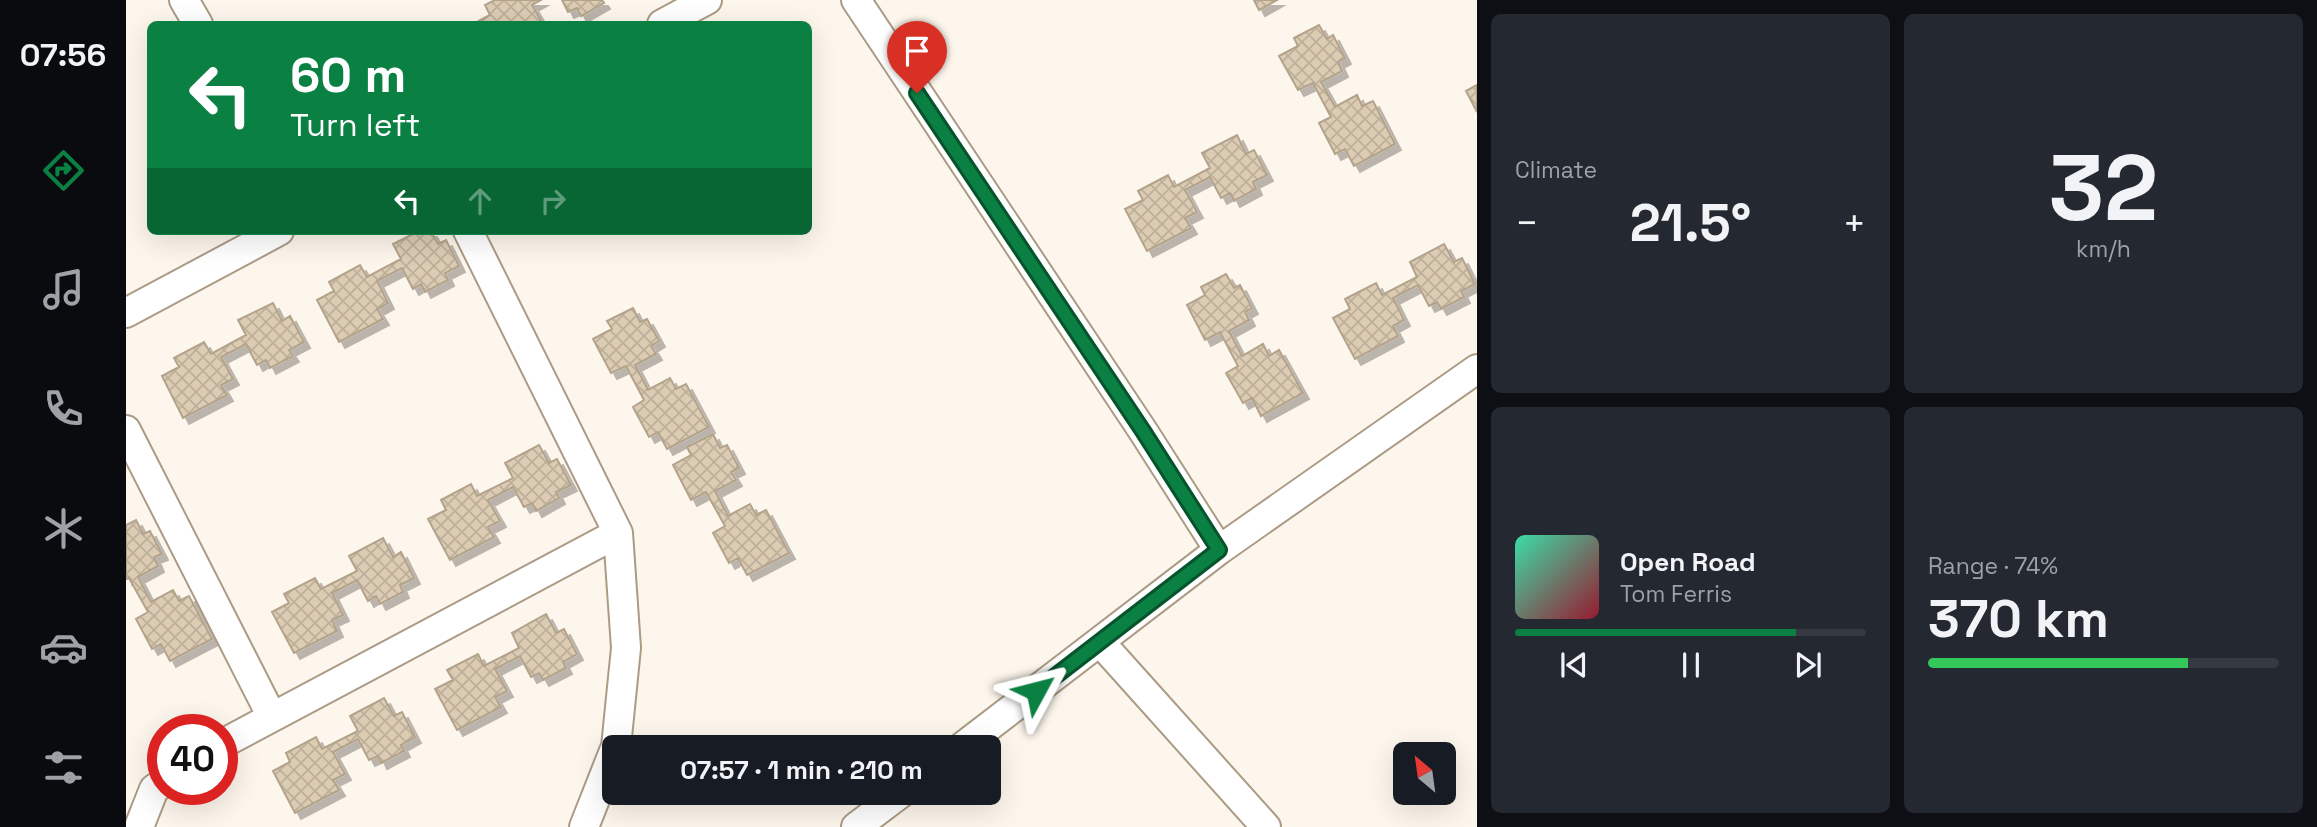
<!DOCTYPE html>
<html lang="en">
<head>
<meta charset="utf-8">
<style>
	body { margin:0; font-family:"Space Grotesk",sans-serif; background:#242831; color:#f1f3f6; height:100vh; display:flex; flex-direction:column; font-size:26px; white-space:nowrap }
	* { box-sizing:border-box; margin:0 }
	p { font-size:23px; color:#9ea1a6 }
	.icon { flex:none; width:38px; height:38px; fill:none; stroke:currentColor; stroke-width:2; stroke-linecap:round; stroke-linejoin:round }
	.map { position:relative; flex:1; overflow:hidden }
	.panel { display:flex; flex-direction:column; gap:14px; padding:14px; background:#0d0f14; width:840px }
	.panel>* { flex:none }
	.guide { position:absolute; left:21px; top:21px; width:665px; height:214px; border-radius:10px; box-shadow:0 7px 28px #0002; background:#0b8043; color:#fff; overflow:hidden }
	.needle { width:46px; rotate:331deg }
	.tools { position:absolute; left:1267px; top:742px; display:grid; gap:14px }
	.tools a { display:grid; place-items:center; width:63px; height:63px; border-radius:10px; background:#171b24; box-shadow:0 7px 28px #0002; font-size:35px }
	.speed { position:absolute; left:21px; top:714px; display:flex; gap:14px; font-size:35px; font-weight:700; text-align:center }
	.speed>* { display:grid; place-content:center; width:91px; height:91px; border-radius:50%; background:#171b24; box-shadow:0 7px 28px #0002; line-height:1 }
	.speed .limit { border:10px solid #d22; background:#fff; color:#111 }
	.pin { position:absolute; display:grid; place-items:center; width:60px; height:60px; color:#fff; margin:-72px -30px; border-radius:50% 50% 50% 0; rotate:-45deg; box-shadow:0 0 7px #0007 }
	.pin .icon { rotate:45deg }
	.me { position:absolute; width:77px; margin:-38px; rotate:52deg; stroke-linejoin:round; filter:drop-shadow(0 0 5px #0008) }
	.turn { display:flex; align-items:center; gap:24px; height:147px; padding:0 28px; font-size:32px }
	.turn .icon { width:91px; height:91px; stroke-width:2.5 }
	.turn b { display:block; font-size:49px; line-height:60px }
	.lanes { display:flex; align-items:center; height:66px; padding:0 28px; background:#0003; justify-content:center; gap:35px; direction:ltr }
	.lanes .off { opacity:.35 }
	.big { font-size:52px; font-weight:700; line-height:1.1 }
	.panel .tile { flex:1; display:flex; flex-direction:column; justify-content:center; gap:10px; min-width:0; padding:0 24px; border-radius:10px; background:#242831 }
	.panel .dial { align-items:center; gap:0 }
	.dial b { font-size:91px; line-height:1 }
	.song { display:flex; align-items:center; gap:21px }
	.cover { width:84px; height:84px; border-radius:10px; background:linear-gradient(135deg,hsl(160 70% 55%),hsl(350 70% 35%)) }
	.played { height:7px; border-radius:4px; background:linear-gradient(90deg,#0b8043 80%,#363941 80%) }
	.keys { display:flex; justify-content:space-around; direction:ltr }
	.heat { display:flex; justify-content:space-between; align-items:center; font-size:38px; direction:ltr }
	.charge { height:10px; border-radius:5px; background:linear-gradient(90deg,#34c759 74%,#363941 0) }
	.panel .tiles { flex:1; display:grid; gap:14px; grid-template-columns:repeat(2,1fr) }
	.trip { position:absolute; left:476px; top:735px; width:399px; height:70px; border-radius:10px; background:#171b24; box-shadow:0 7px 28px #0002; font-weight:700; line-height:70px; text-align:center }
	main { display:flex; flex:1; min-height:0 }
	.tab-bar { display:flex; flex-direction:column; width:126px; justify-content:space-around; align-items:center; background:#090b0e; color:#9ea1a6 }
	.tab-bar .icon { width:49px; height:49px }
	.tab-bar .current { color:#0b8043 }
	.tab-bar b { font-size:32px; color:#f1f3f6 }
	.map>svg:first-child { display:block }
	.building { fill:url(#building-cross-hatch); stroke:#b3a38b; stroke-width:2; filter:url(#shadow) }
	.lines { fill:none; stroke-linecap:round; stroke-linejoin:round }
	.minor-casing { stroke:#ac9b84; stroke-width:32 }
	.minor { stroke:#fff; stroke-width:28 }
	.route-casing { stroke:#07532c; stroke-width:18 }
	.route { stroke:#0b8043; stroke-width:12 }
</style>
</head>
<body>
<main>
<nav class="tab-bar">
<b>07:56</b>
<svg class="icon current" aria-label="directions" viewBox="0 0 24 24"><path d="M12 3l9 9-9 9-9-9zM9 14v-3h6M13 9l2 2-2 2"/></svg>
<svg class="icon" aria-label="music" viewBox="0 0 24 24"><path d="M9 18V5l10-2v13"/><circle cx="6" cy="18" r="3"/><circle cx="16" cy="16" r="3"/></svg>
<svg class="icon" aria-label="phone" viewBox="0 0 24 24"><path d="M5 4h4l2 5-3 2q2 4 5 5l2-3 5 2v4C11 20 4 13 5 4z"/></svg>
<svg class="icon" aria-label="climate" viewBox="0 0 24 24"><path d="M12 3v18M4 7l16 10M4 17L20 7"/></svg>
<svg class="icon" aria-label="car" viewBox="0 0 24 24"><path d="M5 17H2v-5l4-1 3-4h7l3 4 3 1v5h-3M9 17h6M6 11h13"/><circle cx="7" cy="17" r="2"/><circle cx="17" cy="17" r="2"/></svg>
<svg class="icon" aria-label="filters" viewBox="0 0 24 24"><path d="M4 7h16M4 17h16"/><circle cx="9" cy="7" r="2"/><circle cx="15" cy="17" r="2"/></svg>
</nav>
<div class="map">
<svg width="1351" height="827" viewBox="0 0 1351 827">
	<defs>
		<pattern id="building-cross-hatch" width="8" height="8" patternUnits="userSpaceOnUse" patternTransform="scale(1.75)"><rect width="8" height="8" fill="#ddccb4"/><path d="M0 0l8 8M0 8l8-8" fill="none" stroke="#beaf9a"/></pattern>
		<filter id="shadow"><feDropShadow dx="6" dy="6" stdDeviation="0" flood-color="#0004"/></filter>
	</defs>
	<rect width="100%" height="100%" fill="#fdf6ec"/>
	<path class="building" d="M369,0H415L406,5L417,24H347L364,15L359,5Z
		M436,0H476L478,3L455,16L451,8L442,12Z
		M1128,0H1151L1133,10Z
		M1193,25L1201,39L1207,35L1219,58L1212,62L1216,71L1195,82L1209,107L1231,95L1236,106L1247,101L1269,144L1228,166L1219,149L1209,154L1193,123L1205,117L1187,83L1172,90L1153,56L1172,46L1168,38Z
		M1351,85V112L1340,91Z
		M1111,135L1120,154L1128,150L1141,175L1127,182L1130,189L1108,201L1104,193L1095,198L1084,177L1059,190L1071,212L1059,218L1065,228L1021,251L999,209L1017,200L1012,191L1042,175L1048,187L1084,168L1076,153Z
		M293,231H305L312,244L320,240L333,266L319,273L322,280L299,292L295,284L287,289L276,268L251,281L262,303L251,309L257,319L213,342L191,300L208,291L203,282L234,265L241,277L275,259L267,244Z
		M1318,244L1328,262L1336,258L1349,284L1335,291L1338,297L1315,309L1311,302L1303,306L1292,285L1267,298L1278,320L1267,326L1272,336L1229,359L1207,318L1224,309L1219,299L1250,283L1256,295L1291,277L1284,262Z
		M1100,274L1108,288L1114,285L1126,308L1119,312L1123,320L1103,331L1116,356L1137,344L1143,356L1153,350L1177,393L1135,416L1126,398L1117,403L1100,373L1112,366L1094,332L1079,340L1061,305L1079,295L1075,287Z
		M147,303L156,321L164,316L178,342L163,350L167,356L144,368L140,360L131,365L120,344L95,357L107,379L95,385L101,395L57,418L36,376L53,367L48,358L78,342L85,354L120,335L112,320Z
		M507,308L514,322L521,319L533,341L525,346L530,354L509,365L522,390L544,378L550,389L560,384L583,427L541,449L532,432L523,437L507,407L518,400L500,366L485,373L467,339L486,329L481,321Z
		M587,434L594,448L601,445L613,468L605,472L610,480L589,491L602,516L624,504L630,515L640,510L663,553L621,575L612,558L603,563L587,533L599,526L580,492L565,500L547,465L565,455L561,447Z
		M413,445L423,463L431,459L445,485L430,492L433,498L410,511L406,503L398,507L387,487L362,500L374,521L362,527L368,537L324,560L302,519L320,510L315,500L345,484L351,496L387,478L379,463Z
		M10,520L17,534L24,531L36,554L28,557L32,566L12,577L25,602L47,590L53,601L63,596L86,639L44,661L35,644L26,649L10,619L22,612L3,578L0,579V525Z
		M257,538L267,557L275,552L288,578L274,585L277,592L254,604L250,596L242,601L231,580L206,593L217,615L206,620L211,631L168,653L146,612L163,603L158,594L189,578L195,589L231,571L223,556Z
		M420,614L430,633L438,629L451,654L437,662L440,668L417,680L413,673L405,677L394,656L369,669L381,691L369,697L375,707L331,730L309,689L327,680L321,670L352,654L358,666L393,648L386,633Z
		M258,698L268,716L276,712L289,737L275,745L278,751L255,763L252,756L243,760L232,739L207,752L219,774L207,780L213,790L169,813L147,771L164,762L160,753L190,737L196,749L232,731L224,716Z"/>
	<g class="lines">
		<defs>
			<path id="minor" d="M58,0L72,24
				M730,0L1017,431L1093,550
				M536,24L581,0
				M342,231L492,533L500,648L490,747
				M0,313L153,231
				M0,430L146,717
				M974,642L1140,827
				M96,744L492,533
				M836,747L1093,550L1351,369
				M13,827L28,789L37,783
				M458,827L488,751
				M730,827L775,793"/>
		</defs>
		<use href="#minor" class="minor-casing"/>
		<use href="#minor" class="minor"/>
	</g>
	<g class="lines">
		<defs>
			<path id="route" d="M791,93L1017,431L1093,550L910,691"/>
		</defs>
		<use href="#route" class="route-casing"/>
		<use href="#route" class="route"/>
	</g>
</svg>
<div class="tools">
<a><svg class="needle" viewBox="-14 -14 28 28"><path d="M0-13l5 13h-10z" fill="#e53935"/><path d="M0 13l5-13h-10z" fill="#9ea1a6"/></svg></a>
</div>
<div class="speed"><div class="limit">40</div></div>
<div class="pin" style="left:791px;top:93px;background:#d93025"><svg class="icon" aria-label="arrive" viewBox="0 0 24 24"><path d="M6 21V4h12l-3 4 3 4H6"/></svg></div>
<svg class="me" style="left:910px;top:691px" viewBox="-20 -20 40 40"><path d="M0-17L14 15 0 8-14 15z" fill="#0b8043" stroke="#fff" stroke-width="4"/></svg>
<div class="trip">07:57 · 1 min · 210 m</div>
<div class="guide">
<div class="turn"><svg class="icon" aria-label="left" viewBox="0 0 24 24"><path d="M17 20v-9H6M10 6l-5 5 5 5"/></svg><div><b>60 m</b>Turn left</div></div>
<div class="lanes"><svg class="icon" aria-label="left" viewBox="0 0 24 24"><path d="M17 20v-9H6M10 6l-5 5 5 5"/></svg><svg class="icon off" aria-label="ahead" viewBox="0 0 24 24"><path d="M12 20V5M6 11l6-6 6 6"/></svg><svg class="icon off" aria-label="right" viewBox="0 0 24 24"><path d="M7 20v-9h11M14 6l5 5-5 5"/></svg></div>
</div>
</div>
<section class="panel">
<div class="tiles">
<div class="tile"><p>Climate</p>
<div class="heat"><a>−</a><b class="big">21.5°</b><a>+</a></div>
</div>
<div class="tile dial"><b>32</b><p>km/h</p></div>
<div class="tile">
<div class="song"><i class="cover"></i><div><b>Open Road</b><p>Tom Ferris</p></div></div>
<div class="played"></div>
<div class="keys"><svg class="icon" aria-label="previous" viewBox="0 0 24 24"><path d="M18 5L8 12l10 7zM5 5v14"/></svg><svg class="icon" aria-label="pause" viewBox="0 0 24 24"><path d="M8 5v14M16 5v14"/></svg><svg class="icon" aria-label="next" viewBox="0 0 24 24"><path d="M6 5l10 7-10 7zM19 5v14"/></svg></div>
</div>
<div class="tile"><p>Range · 74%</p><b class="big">370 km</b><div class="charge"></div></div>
</div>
</section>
</main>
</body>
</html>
